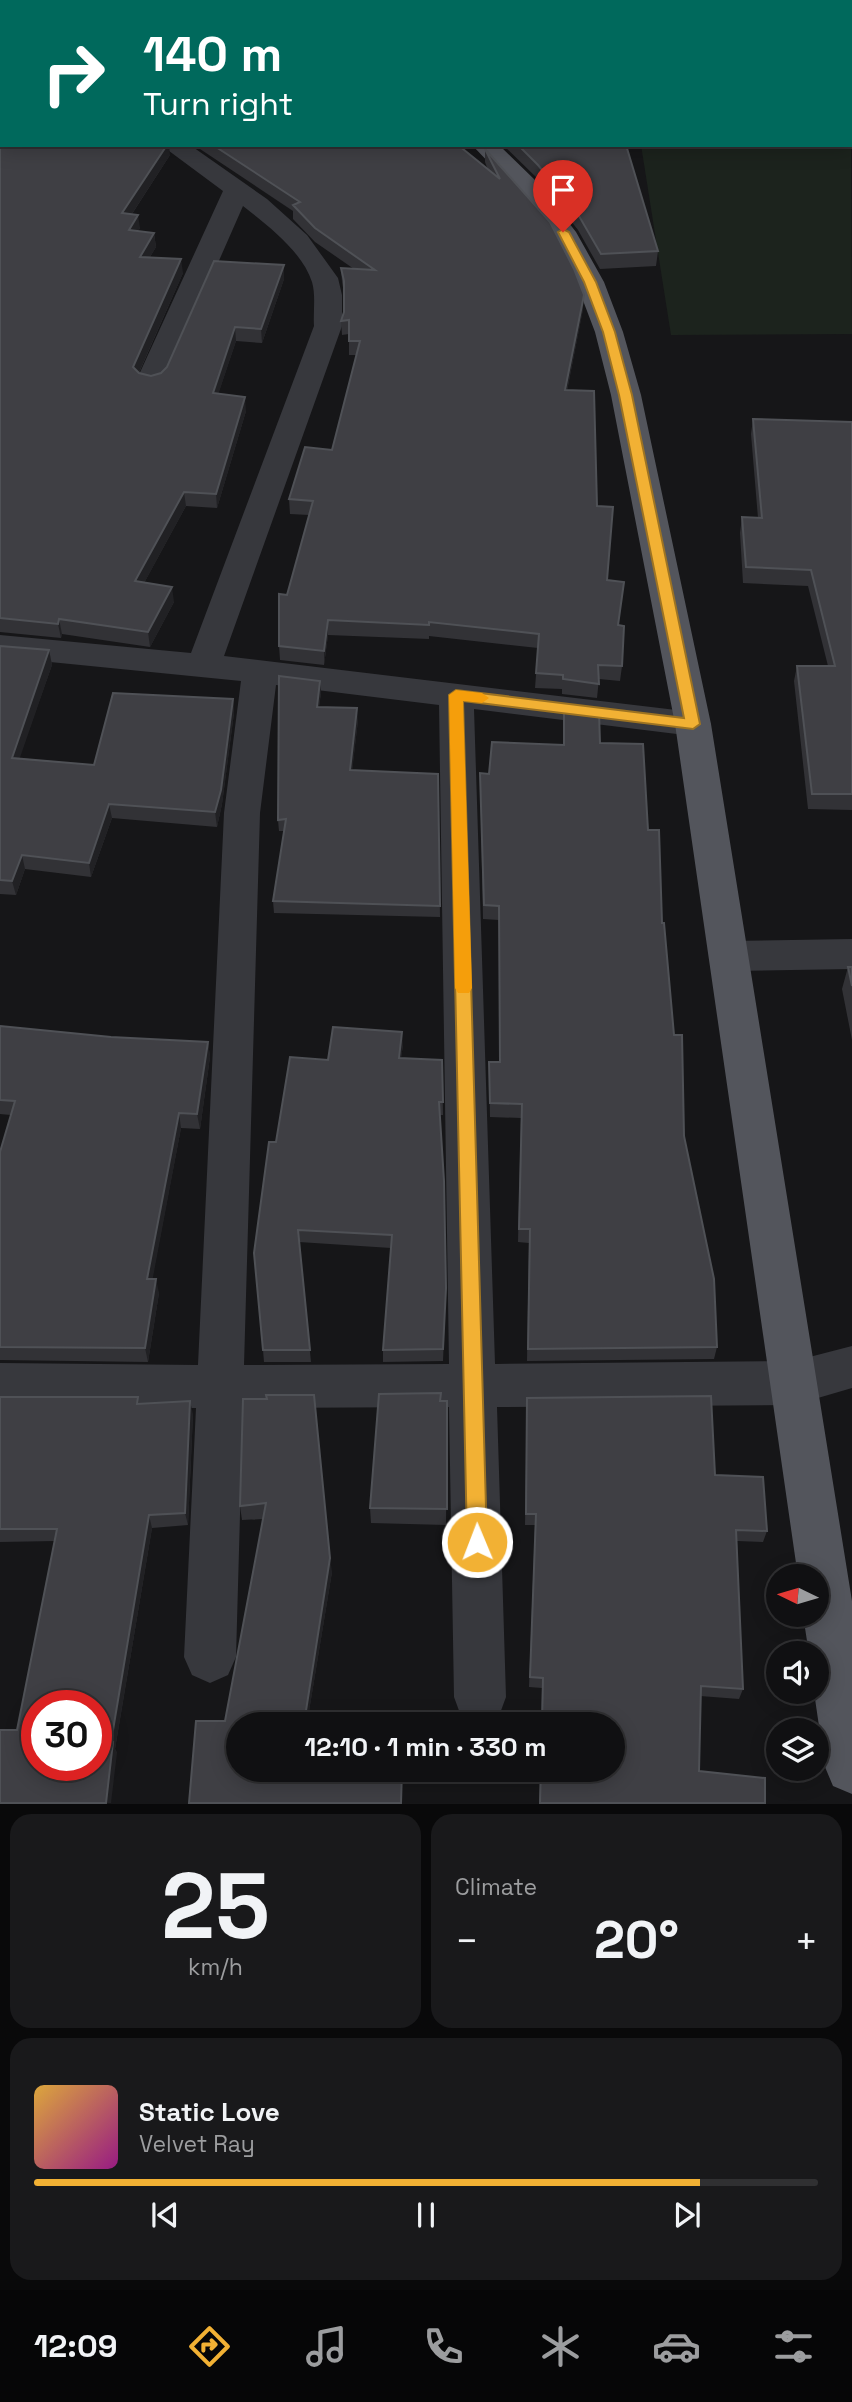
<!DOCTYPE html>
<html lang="en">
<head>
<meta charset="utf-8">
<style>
	body { margin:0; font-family:"Space Grotesk",sans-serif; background:#19191b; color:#f1f3f6; height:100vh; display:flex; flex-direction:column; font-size:26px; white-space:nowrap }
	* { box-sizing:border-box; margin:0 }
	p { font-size:23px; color:#9c9d9f }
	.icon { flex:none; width:38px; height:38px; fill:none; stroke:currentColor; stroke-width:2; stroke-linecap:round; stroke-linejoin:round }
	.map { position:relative; height:1804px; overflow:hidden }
	.drawer { display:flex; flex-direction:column; gap:10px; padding:10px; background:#09090a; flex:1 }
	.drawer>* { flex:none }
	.guide { position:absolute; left:0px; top:0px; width:852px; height:147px; box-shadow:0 4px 18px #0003,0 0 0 2px #303032; background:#00695c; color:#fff; overflow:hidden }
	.needle { width:46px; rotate:275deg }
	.controls { position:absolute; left:766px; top:1564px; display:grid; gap:14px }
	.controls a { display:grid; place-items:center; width:63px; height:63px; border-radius:50%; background:#101012; box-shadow:0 4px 18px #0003,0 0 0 2px #303032; font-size:35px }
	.speed { position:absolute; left:21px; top:1690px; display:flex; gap:14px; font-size:35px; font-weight:700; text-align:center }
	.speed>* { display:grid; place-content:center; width:91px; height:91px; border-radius:50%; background:#101012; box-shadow:0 4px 18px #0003,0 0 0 2px #303032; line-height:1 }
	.speed .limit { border:10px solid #d22; background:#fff; color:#111 }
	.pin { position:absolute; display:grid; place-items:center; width:60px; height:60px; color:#fff; margin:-72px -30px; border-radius:50% 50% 50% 0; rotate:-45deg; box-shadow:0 0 7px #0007 }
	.pin .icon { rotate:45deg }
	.me { position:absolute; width:77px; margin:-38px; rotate:359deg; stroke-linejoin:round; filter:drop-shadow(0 0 5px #0008) }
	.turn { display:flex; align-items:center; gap:24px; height:147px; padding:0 28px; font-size:32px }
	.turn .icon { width:91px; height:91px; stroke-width:2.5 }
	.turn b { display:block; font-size:49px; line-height:60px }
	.big { font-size:52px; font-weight:700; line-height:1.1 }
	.drawer .widget { flex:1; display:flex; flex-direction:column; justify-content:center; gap:10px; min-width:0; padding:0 24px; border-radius:21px; background:#19191b }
	.drawer .dial { align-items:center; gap:0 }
	.dial b { font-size:91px; line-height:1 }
	.song { display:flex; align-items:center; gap:21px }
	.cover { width:84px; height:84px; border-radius:10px; background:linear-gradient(135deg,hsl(40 70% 55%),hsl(310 70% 35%)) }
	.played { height:7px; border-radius:4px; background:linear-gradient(90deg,#f2b134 85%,#303032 85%) }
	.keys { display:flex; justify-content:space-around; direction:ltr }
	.heat { display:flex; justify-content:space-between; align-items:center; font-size:38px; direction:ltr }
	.drawer .tiles { flex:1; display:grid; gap:10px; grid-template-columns:1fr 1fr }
	.widget:last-child { grid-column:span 2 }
	.trip { position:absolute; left:226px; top:1712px; width:399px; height:70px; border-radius:35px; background:#101012; box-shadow:0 4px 18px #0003,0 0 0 2px #303032; font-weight:700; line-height:70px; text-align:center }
	.menu { display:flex; height:112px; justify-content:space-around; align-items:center; background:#060607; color:#9c9d9f }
	.menu .icon { width:49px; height:49px }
	.menu .on { color:#f2b134 }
	.menu b { font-size:32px; color:#f1f3f6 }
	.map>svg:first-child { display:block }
	.green { fill:#1c231d }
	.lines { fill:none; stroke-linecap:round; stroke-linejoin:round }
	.minor { fill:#37383d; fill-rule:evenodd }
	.major { fill:#53555c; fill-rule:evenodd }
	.wall { fill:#323236 }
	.shaded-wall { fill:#212124 }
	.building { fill:#3f3f44; stroke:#4f5156; stroke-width:2; fill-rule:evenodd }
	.route { fill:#f2b134; stroke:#9d7322; stroke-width:2 }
	.slow { fill:#f59e0b }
</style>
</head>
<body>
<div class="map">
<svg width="852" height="1804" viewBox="0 0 852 1804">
	<rect width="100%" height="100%" fill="#161618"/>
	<path class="green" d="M851,143L852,334L671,335L641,145Z"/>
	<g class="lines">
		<path class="minor" d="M161,145H190L267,199L307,235L338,278L342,295V326L224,656L693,712L706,715L711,724L706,733L693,736L474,709L495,1364L794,1361L852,1346V1388L794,1405L497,1407L506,1697L499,1716L480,1723L461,1716L454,1697L449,1407L243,1408L236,1657L228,1675L210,1683L192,1675L184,1657L196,1408L0,1407V1363L198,1365L224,813L241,681L0,657V635L191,653L314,326C313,312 316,296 312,282C302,251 267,225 243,206L167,379L162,385L152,388L142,385L137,379L223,191ZM276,685L439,705L449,1364L244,1365L260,813Z
			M852,939V969L729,971L715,967L709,956L715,945L729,941Z"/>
		<path class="major" d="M323,0H346L347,2H324Z
			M472,145H499L536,181L576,232L604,282L623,332L641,395L711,724L852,1601V1794L833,1786L825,1767L814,1692H817V1654H809L803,1615H817V1577H798L675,724L611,395L595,332L576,282L551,234L518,193Z"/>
	</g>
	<path class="wall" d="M0,0H192L191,2H2L170,155L132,214L140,228L138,231L154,233L156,247L150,257L183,273L139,373L151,376L161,373L284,265V279L262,343L236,341L218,394L246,411L217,508L186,506L144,583L174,602L150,647L62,634L61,638L0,632Z
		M195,0H294L296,2H197Z
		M194,145H458L488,170L485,162V149L583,309L567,391L597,506L607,580L618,625L622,666L620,681L599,679L597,698L562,694V689L535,688L538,648L429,636V639L328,635L324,665L280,660L279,646L287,595L309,515L290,514L289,499L332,450L356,355H349V334L342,335L341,321L344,312V293L342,282L341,268L354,269L315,242L293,219V211Z
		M503,145H626L658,251L656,266L600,269L578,230L538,179Z
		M753,419L852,422V810L808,809L794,681L797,666H828L808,586L743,583L740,533L742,517L758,518L751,434Z
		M0,646L49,650L52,665L19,758L94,765L233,699L234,713L222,804L217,827L112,818L91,877L25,869L16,895L0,894Z
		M320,681L321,693L319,707L358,720L352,770L438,774L440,917L274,913L273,901L284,831H279L278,820Z
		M564,708L600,743L648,830L662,923L684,1136L717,1347L714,1359L527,1361L529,1243L518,1242L521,1118L490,1117L489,1062H500L499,920L483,919L480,773L489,774L563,745Z
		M848,967H852V1040L842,989Z
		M0,1027L111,1037L208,1042L210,1057L200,1129L181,1128L152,1279L159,1293L148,1362L0,1360V1152L11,1115L0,1114Z
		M403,1045L401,1058L442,1060L443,1115H440L446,1288L443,1361L383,1362V1350L391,1248L299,1242L311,1362H264L263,1350L328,1060Z
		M0,1397H138L139,1404L193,1414L188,1525L152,1528L115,1749L117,1753L17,1730L55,1541L0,1542Z
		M527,1398L715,1475L767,1531L763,1542L737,1541L743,1689L739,1699L700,1696L699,1771L765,1803H539L540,1769H612V1724H541L542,1688L529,1687L535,1525H525Z
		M243,1399L332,1572L308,1717L238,1769H402V1803H189L225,1721L263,1519L242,1520L240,1506Z
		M440,1401H447L446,1525L371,1523L370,1508Z"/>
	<path class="shaded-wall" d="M182,0H192L191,2H181Z
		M850,81H852V94L850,95Z
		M167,145H169L170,155L124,226L122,213Z
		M138,215L140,228L131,244L129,230Z
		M154,233L156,247L142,270L140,257Z
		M181,259L183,273L135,381L133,367Z
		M284,265V279L262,343L261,329Z
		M584,295L583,309L564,405L565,390Z
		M235,327L236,341L214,407L213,393Z
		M245,397L246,411L217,508L216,494Z
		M184,492L186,506L137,596L135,581Z
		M172,587L174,602L150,647L148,632Z
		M59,619L62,634L61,638L58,624Z
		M328,620V635L324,665V651Z
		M49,650L52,665L15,772L12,758Z
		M320,681L321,693L317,718V707Z
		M233,699L234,713L222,804L217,827L215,812Z
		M357,708L358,720L351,782L350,770Z
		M109,804L112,818L91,877L89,863Z
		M22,855L25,869L16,895L12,881Z
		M402,1032L403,1045L399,1071V1058Z
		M208,1042L210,1057L200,1129L197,1114Z
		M179,1113L181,1128L150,1293L147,1279Z
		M156,1279L159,1293L148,1362L145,1348Z
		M190,1401L193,1414L188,1525L185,1513Z
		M149,1515L152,1528L115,1749L117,1753L111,1803H106L111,1742Z
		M330,1558L332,1572L307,1724L305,1717Z"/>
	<path class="building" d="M0,0H182L181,2H2V145H167L122,213L138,215L129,230L154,233L140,257L181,259L133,367L139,373L151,376L161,373L167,367L214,261L284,265L261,329L235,327L213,393L245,397L216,494L184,492L135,581L172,587L148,632L59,619L58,624L0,618Z
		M210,0H294L296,2H212Z
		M413,0H706L707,2H414Z
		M777,0H852V19H850V2H767Z
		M850,25L852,36V81H850Z
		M213,145H458L500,179L485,149L550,222L574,269L584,295L565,390L594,391L597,506L613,507L607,580L624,582L618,625L624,626L622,666L598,665L599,684L563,679V675L536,673L539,634L429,622V625L328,620L324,651L279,646V594L287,595L313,501L289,499L305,447L332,450L360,341H349V320L341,321L344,312V281L341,268L375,270L315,228L293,205L300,202Z
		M518,145H626L658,251L601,254L579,216L538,165Z
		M753,419L852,422V794H812L797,666H835L811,570L746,567L742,517L762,518Z
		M0,646L49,650L12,758L94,765L113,693L233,699L221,790L215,812L109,804L89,863L22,855L12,881L0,880Z
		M279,676L320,681L317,707L357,708L350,770L438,774L440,906L273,901L286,819L278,820Z
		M564,708L599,712L600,743L643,744L648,830H659L662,923H664L674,1035H682L684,1136L714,1279L717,1347L528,1349L530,1229H519L522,1104L490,1103L489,1062H500L499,906L484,905L480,773L489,774L492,742L564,745Z
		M848,967H852V986Z
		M0,1026L111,1037L208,1042L197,1114L179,1113L147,1279H156L145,1348L0,1347V1152L15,1101L0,1100Z
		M333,1027L402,1032L399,1058L442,1060L443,1102H439L444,1181L446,1288L443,1349L383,1350L392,1235L298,1230L310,1350H263L254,1253L269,1142H276L290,1057L328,1060Z
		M441,1393L440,1401H447V1509L370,1508L379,1394Z
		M266,1395H314L330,1558L305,1717L402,1718V1724H238V1769H402L401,1803H189L196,1721H225L266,1503L240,1506L243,1399H267Z
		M711,1396L715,1475L763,1477L767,1531L736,1530L743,1689L701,1686L699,1771L765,1778V1803H540L541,1769H612V1724H542L543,1678L530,1677L536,1514H526L527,1398Z
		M0,1397H138L137,1404L190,1401L185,1513L149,1515L111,1742H113L106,1803H0V1730H17L57,1529H0ZM37,1706H96V1766H37Z"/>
	<path class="route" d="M563,229L569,232L596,282L615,332L632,395L700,724L693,729L463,701L487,1542L484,1549L477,1552L470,1549L467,1542L449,695L456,690L684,718L619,395L603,332L584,282L558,232Z"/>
	<path class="slow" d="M456,690L482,693L489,698L482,703L463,701L472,988L469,993H458L455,988L449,695Z"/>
</svg>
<div class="controls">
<a><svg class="needle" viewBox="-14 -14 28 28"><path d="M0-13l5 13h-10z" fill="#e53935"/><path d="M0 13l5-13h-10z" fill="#9c9d9f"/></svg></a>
<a><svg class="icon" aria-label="sound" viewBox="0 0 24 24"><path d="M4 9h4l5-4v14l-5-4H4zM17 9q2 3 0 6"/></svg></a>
<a><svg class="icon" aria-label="layers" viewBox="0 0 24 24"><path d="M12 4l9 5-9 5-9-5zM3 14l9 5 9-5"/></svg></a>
</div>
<div class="speed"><div class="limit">30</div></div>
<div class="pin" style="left:563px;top:232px;background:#d93025"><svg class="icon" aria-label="arrive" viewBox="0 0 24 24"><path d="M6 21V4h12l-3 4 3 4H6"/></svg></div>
<svg class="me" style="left:477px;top:1542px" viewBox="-20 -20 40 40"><circle r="17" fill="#f2b134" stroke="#fff" stroke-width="3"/><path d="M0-11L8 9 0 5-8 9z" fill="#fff"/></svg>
<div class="trip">12:10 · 1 min · 330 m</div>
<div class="guide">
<div class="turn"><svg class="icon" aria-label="right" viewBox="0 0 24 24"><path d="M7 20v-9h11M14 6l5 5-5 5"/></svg><div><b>140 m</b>Turn right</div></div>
</div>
</div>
<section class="drawer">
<div class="tiles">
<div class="widget dial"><b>25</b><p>km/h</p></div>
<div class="widget"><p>Climate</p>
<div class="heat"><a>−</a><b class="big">20°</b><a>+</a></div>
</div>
<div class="widget">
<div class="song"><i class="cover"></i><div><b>Static Love</b><p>Velvet Ray</p></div></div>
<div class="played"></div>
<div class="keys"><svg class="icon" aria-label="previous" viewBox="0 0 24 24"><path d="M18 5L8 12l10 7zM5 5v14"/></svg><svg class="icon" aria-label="pause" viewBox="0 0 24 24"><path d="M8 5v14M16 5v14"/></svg><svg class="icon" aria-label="next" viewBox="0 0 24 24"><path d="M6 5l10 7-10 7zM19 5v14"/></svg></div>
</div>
</div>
</section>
<nav class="menu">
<b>12:09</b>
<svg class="icon on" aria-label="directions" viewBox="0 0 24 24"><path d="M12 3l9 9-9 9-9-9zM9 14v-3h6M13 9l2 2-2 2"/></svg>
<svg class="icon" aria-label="music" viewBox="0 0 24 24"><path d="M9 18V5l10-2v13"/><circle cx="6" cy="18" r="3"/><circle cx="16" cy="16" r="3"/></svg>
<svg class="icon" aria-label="phone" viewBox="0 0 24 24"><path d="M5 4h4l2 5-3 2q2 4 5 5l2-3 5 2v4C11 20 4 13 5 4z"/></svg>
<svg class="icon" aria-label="climate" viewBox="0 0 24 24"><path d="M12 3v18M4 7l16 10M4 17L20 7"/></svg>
<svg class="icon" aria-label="car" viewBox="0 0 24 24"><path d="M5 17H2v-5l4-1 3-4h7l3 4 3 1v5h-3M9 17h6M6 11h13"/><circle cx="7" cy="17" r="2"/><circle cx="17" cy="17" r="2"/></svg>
<svg class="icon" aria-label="filters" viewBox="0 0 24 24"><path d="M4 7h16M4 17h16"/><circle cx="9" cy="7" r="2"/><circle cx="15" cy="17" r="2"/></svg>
</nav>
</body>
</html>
